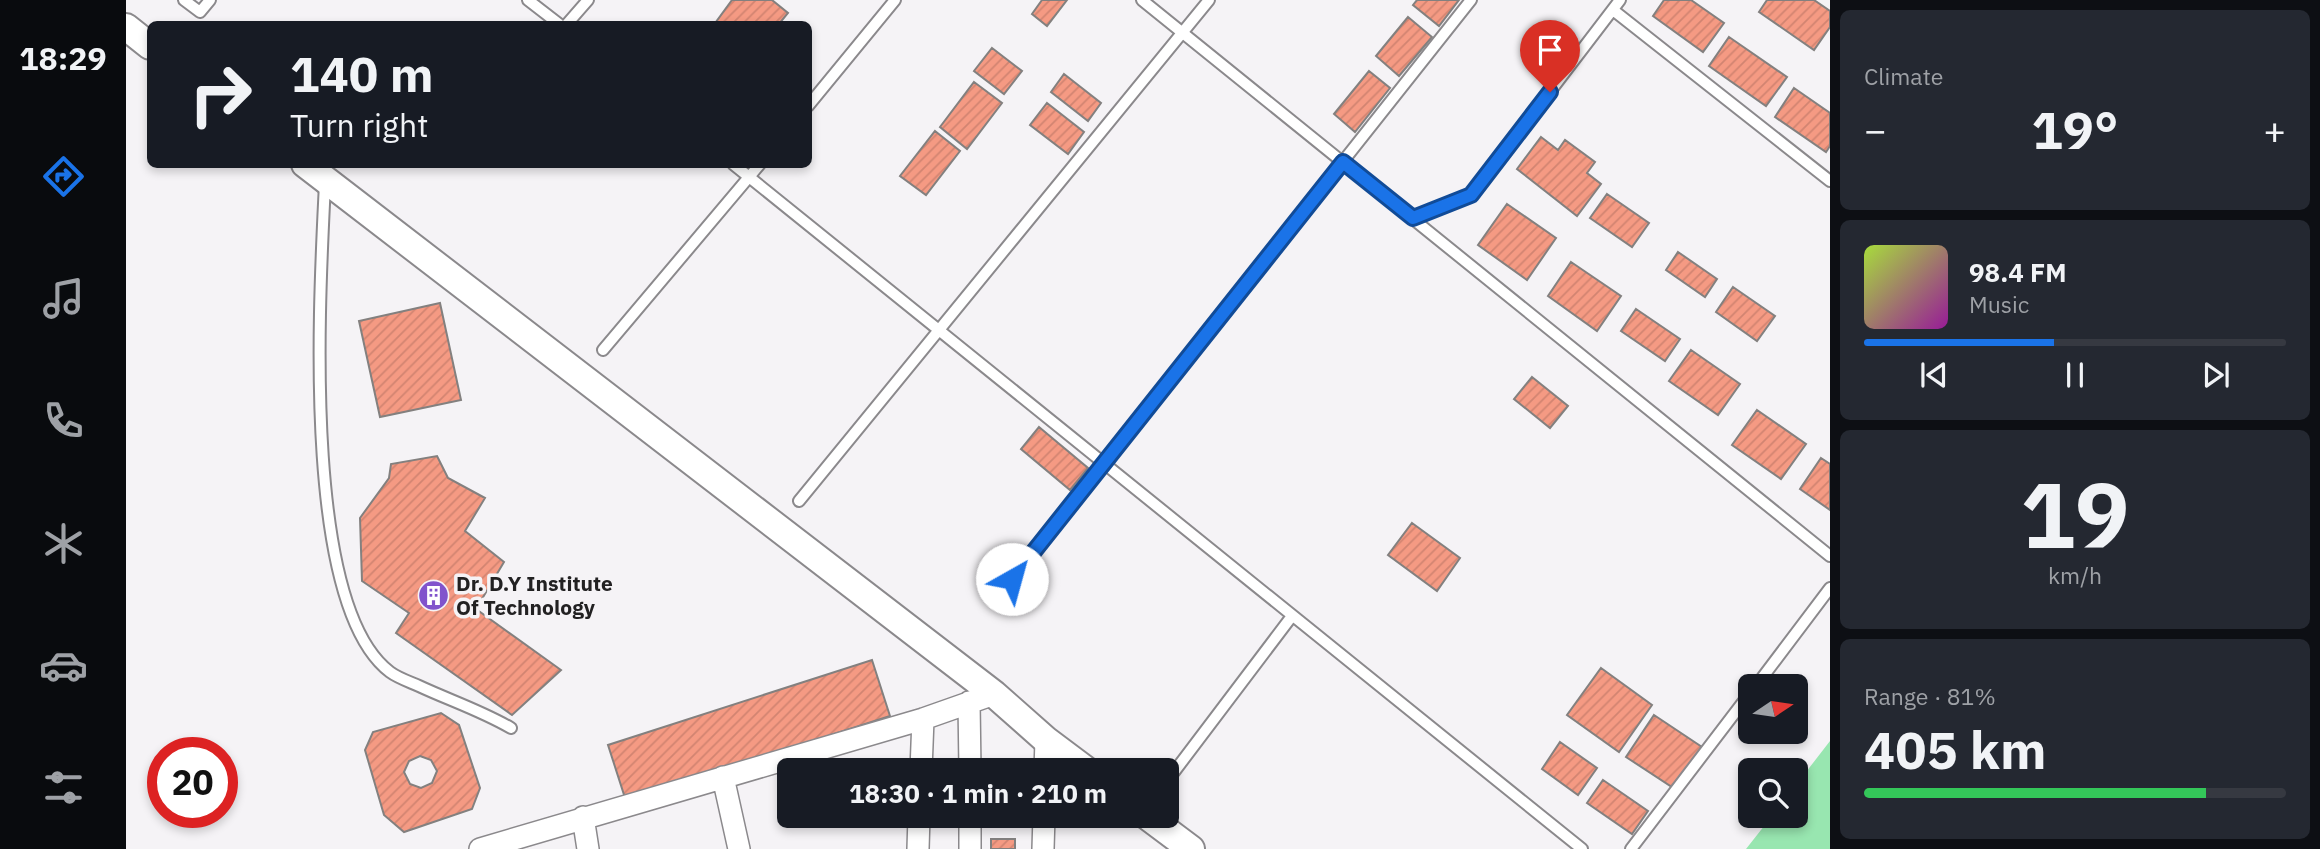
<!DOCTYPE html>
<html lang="en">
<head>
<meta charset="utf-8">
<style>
	body { margin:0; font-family:"IBM Plex Sans",sans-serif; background:#242831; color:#f1f3f6; height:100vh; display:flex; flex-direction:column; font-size:26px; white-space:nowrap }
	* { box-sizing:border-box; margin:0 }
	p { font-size:23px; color:#9ea1a6 }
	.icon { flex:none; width:38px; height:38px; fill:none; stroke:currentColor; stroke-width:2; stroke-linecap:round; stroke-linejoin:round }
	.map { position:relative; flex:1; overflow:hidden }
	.panel { display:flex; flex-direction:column; gap:10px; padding:10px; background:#0d0f14; width:490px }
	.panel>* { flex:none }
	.guide { position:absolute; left:21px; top:21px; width:665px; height:147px; border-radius:10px; box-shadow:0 4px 10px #0003; background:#171b24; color:#f1f3f6; overflow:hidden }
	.needle { width:46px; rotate:77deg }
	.fabs { position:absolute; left:1612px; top:674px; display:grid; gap:14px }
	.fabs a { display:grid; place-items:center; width:70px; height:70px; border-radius:10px; background:#171b24; box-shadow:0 4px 10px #0003; font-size:35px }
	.speed { position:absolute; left:21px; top:737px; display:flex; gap:14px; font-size:35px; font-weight:700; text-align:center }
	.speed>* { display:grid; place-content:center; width:91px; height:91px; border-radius:50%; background:#171b24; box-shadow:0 4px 10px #0003; line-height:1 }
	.speed .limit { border:10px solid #d22; background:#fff; color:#111 }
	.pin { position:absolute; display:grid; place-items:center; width:60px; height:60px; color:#fff; margin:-72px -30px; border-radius:50% 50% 50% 0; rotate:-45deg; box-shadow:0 0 7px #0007 }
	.pin .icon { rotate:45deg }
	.me { position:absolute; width:77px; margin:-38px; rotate:38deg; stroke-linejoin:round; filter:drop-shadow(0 0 5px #0008) }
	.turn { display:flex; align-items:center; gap:24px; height:147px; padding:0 28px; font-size:32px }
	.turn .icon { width:91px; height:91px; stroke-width:2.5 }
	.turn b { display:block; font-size:49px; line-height:60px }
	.big { font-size:52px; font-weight:800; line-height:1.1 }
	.panel .tile { flex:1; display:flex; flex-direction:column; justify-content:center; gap:10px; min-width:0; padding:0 24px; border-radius:10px; background:#242831 }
	.panel .dial { align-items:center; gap:0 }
	.dial b { font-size:91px; line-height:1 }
	.song { display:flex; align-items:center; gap:21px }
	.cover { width:84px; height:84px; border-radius:10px; background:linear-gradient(135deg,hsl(80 70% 55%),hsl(300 70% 35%)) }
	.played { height:7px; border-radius:4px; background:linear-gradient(90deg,#1a73e8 45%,#363941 45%) }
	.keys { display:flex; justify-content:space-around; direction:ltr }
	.heat { display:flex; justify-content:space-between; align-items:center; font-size:38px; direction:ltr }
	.charge { height:10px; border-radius:5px; background:linear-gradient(90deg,#34c759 81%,#363941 0) }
	.trip { position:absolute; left:651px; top:758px; width:402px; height:70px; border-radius:10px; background:#171b24; box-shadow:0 4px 10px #0003; font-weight:800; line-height:70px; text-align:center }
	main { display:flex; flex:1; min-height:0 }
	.menu { display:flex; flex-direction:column; width:126px; justify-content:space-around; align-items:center; background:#090b0e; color:#9ea1a6 }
	.menu .icon { width:49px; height:49px }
	.menu .on { color:#1a73e8 }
	.menu b { font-size:32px; color:#f1f3f6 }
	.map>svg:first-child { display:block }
	.park { fill:#98e6b0 }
	.building { fill:url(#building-hatch); stroke:#83807f; stroke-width:2; fill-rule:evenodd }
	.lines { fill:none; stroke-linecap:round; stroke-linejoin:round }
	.service-casing { stroke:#8b898c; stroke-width:14 }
	.minor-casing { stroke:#8b898c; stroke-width:24 }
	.tertiary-casing { stroke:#8b898c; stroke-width:30 }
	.service { stroke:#fff; stroke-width:10 }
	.minor { stroke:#fff; stroke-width:21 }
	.tertiary { stroke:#fff; stroke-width:26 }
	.route-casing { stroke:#114b97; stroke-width:18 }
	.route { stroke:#1a73e8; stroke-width:12 }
	.labels { text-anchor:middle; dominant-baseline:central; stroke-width:7; stroke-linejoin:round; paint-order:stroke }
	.poi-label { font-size:21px; font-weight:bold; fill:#222122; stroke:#f5f3f6; text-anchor:start }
</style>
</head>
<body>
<main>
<nav class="menu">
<b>18:29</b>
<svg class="icon on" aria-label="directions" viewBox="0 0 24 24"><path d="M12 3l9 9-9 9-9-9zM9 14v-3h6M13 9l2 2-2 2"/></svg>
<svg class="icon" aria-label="music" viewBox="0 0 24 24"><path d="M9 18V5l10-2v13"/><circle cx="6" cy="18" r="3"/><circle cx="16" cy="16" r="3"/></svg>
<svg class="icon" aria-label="phone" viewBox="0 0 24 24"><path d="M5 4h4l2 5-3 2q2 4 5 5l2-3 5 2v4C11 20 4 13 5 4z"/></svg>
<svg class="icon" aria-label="climate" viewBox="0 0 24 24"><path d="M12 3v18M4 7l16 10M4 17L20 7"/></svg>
<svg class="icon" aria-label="car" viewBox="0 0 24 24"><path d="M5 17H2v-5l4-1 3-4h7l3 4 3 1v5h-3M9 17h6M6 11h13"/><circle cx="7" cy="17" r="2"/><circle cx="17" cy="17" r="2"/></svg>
<svg class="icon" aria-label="filters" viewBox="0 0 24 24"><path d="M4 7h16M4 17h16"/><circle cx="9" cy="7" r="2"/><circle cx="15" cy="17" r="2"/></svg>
</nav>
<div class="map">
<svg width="1704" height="849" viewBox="0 0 1704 849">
	<defs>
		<pattern id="building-hatch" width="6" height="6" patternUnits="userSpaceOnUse" patternTransform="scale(1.75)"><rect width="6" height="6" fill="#f59a83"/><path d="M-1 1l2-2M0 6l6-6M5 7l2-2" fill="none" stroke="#d28471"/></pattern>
	</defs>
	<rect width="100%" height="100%" fill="#f5f3f6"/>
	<path class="park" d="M1704,741V849H1620L1646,816H1670V785Z"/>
	<path class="building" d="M606,0H646L662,13L653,24H594L590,22Z
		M916,0H941L921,26L906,14Z
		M1291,0H1333L1313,26L1287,5Z
		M1538,0H1565L1598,23L1577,52L1527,16Z
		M1641,0H1688L1704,11V27L1688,50L1633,12Z
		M1282,17L1306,37L1273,76L1250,56Z
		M1603,37L1661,77L1640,106L1583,66Z
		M866,48L896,71L878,94L848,71Z
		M1243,71L1264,88L1229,132L1208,114Z
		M938,74L975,103L962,121L925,92Z
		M848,82L876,103L841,149L814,127Z
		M1668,88L1704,113V146L1700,152L1649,117Z
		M921,103L958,132L942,154L904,125Z
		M809,131L834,151L800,195L774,176Z
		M1415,137L1432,150L1439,140L1469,162L1461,173L1475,184L1451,216L1391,169Z
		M1481,194L1523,223L1506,247L1464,218Z
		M1381,204L1430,238L1401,280L1352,245Z
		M1552,252L1591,279L1579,297L1540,270Z
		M1445,262L1495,296L1471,331L1422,296Z
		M1607,287L1649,316L1631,341L1590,312Z
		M314,303L335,400L254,417L233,321Z
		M1510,309L1554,339L1539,361L1495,331Z
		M1565,350L1614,384L1592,415L1543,381Z
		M1406,377L1442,406L1424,428L1388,399Z
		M1631,410L1680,444L1655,479L1606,445Z
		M913,427L962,468L944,490L895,449Z
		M311,456L322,478L359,498L339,531L378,562L350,609L435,670L386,715L270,633L283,613L236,581L234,518L263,478L265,464Z
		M1695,458L1704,464V510L1674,489Z
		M1286,523L1334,558L1311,591L1262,555Z
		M746,660L764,716L500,801L482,745Z
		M1475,668L1526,705L1493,752L1441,715Z
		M315,713L333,725L354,788L346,809L278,832L258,815L239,750L247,732ZM294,756L305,760L311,771L306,783L295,788L284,784L278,772L283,761Z
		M1528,715L1576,747L1549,789L1500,757Z
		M1434,742L1471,768L1452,795L1416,769Z
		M1477,780L1522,811L1506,834L1461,803Z
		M747,816H776L750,825Z
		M865,839H889V849H865Z"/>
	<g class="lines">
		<defs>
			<path id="service" d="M58,0L74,12L84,0
				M402,0L433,24
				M1016,0L1704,556
				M1487,10L1704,181
				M441,24L462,0
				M682,106L769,0
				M607,164L1456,849
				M199,183C194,290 174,604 264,672C272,678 284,682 293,686C323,700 356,711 385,728
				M1287,218L1345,195L1494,0
				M477,350L634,164
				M673,501L1083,0
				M886,579L1345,0
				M1630,686L1704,588
				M1048,772L1166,616
				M1505,849L1624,693"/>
			<path id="minor" d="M843,702L844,770
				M795,770L797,719
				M919,770L920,740
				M597,777L613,849
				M844,816V849
				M457,817L462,849
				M354,849L797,719L868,694
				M792,849L793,816
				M917,849L918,816"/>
			<path id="tertiary" d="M0,27L24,46
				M179,164L868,694L920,740L960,770
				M1021,816L1065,849"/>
		</defs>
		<use href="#service" class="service-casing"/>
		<use href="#minor" class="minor-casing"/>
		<use href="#tertiary" class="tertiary-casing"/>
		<use href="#service" class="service"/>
		<use href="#minor" class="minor"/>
		<use href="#tertiary" class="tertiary"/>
	</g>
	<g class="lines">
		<defs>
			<path id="route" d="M886,579L1217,162L1287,218L1345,195L1424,92"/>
		</defs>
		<use href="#route" class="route-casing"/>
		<use href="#route" class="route"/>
	</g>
	<defs>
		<symbol id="building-disc" viewBox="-11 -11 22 22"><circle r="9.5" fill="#8153cc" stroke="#f5f3f6"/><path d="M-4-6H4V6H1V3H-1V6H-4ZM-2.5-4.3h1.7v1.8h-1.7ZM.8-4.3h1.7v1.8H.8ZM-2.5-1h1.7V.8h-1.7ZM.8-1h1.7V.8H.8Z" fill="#fff"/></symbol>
	</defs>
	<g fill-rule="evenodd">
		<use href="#building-disc" x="290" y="578" width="35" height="35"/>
	</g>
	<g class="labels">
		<g class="poi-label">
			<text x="330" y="583">Dr. D.Y Institute<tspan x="330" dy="24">Of Technology</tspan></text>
		</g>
	</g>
</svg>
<div class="fabs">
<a><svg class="needle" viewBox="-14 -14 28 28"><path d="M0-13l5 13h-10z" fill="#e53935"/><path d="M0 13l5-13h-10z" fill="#9ea1a6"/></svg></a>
<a><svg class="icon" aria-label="search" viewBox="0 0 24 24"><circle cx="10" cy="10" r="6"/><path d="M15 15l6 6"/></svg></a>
</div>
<div class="speed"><div class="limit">20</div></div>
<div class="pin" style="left:1424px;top:92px;background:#d93025"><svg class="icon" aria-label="arrive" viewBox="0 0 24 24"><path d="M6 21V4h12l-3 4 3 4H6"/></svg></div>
<svg class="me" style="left:886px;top:579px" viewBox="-20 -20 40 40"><circle r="19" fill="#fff"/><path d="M0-13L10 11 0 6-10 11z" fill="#1a73e8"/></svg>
<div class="trip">18:30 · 1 min · 210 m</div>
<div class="guide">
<div class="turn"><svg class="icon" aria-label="right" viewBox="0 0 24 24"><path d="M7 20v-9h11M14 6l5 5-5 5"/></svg><div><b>140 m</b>Turn right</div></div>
</div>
</div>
<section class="panel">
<div class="tile"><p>Climate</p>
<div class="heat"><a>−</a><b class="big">19°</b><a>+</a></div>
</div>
<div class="tile">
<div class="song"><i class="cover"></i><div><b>98.4 FM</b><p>Music</p></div></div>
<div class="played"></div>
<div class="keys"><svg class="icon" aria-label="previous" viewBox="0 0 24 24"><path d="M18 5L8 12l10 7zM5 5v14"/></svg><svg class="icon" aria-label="pause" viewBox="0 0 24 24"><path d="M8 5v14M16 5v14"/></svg><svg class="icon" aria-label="next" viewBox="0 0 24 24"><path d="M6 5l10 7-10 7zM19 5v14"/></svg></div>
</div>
<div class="tile dial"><b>19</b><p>km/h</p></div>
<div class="tile"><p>Range · 81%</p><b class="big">405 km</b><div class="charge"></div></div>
</section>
</main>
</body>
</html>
